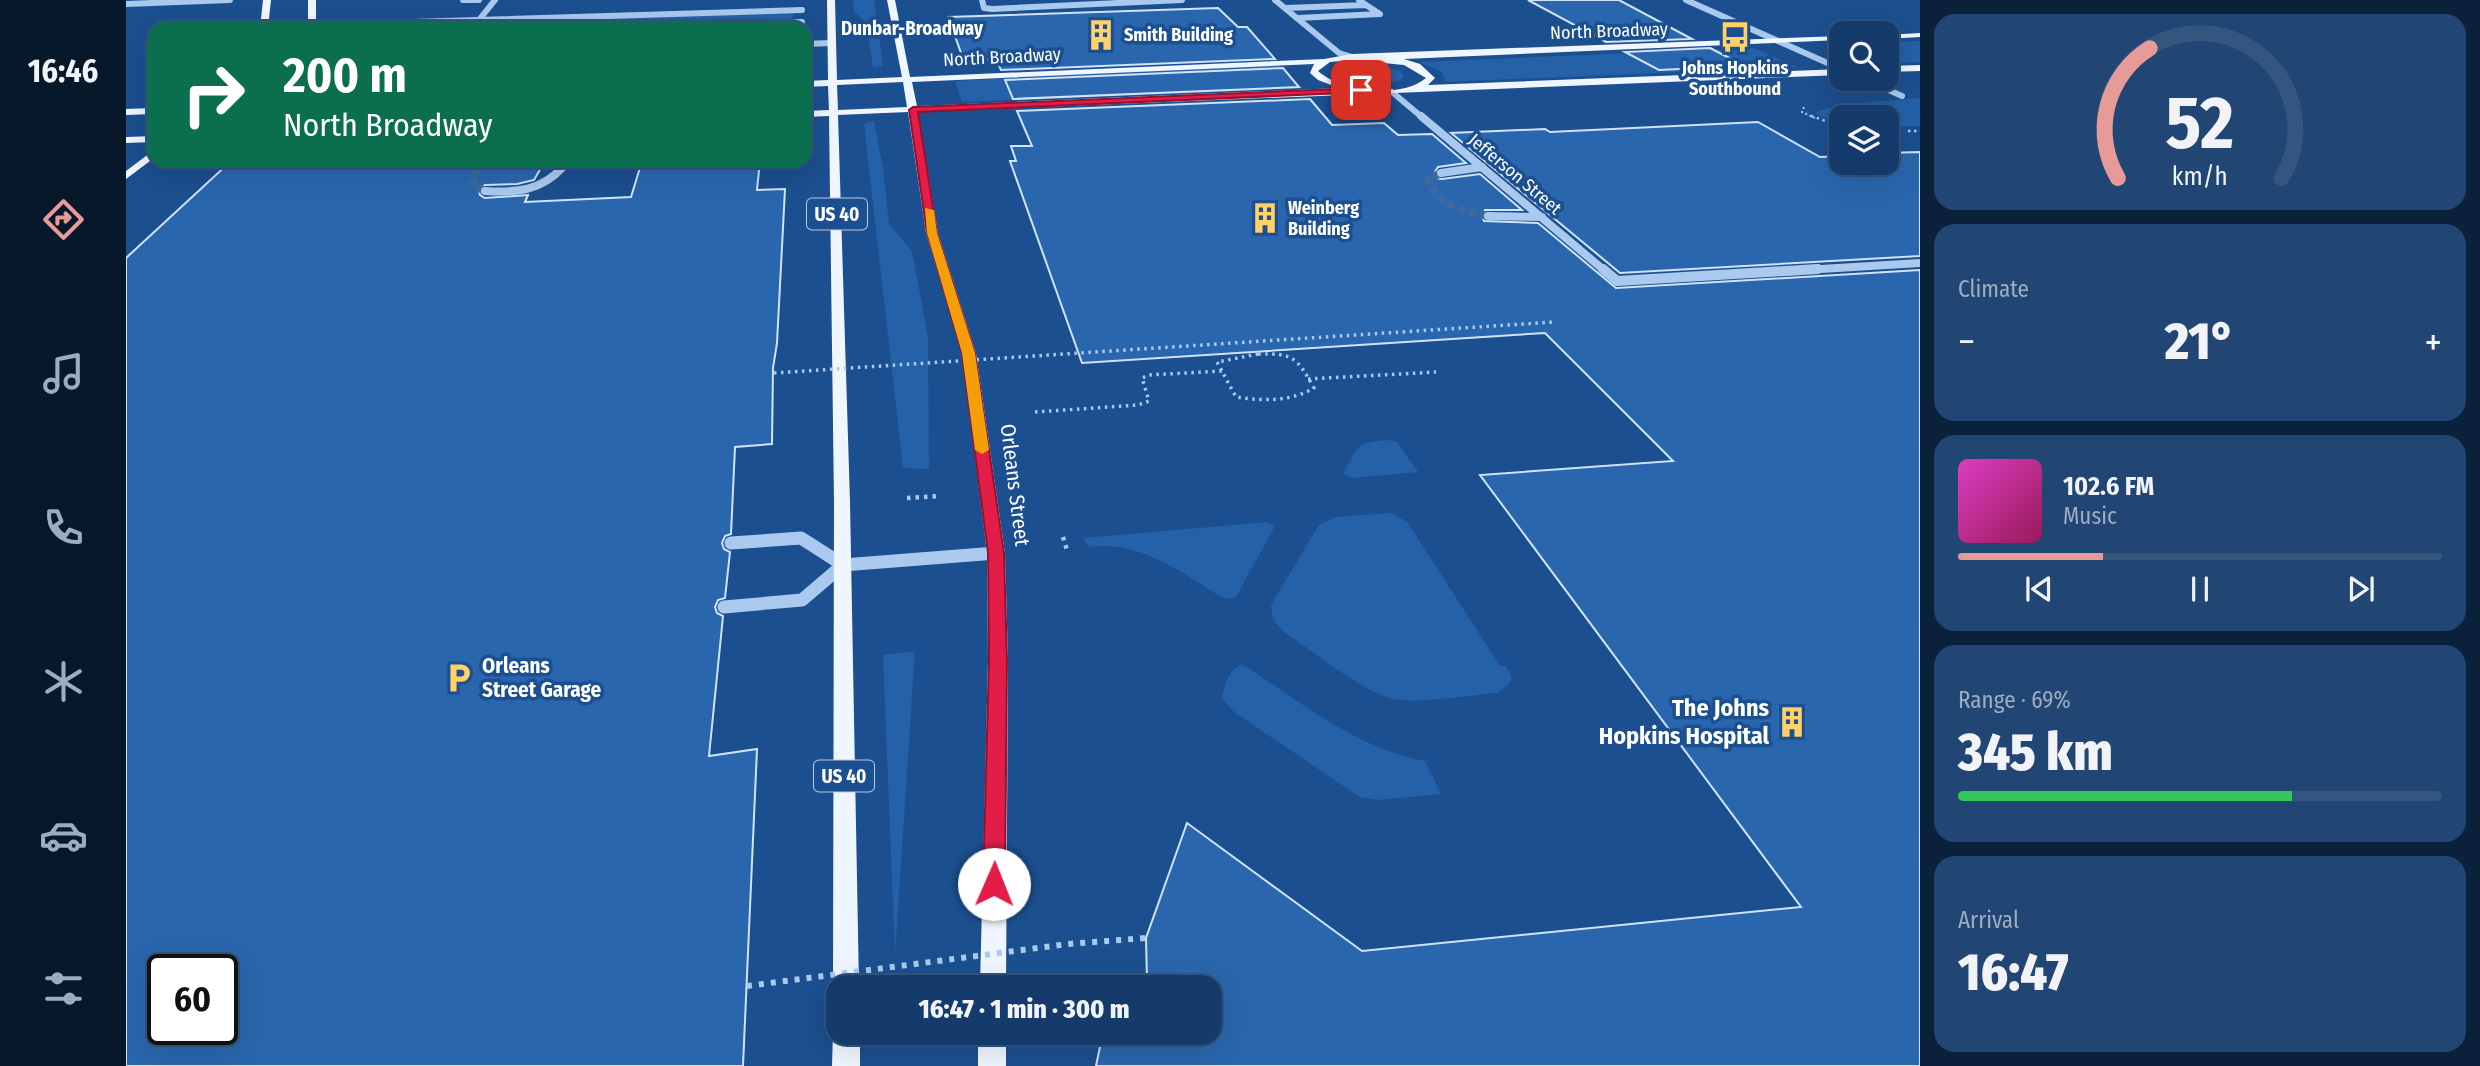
<!DOCTYPE html>
<html lang="en">
<head>
<meta charset="utf-8">
<style>
	body { margin:0; font-family:"Fira Sans Condensed",sans-serif; background:#214673; color:#f1f3f6; height:100vh; display:flex; flex-direction:column; font-size:26px; white-space:nowrap }
	* { box-sizing:border-box; margin:0 }
	p { font-size:23px; color:#9dadc1 }
	.icon { flex:none; width:38px; height:38px; fill:none; stroke:currentColor; stroke-width:2; stroke-linecap:round; stroke-linejoin:round }
	.map { position:relative; flex:1; overflow:hidden }
	.side { display:flex; flex-direction:column; gap:14px; padding:14px; background:#0b203b; width:560px }
	.side>* { flex:none }
	.banner { position:absolute; left:21px; top:21px; width:665px; height:147px; border-radius:21px; box-shadow:0 7px 28px #0002,0 0 0 2px #33557e; background:#0b6e4f; color:#fff; overflow:hidden }
	.controls { position:absolute; left:1703px; top:21px; display:grid; gap:14px }
	.controls a { display:grid; place-items:center; width:70px; height:70px; border-radius:14px; background:#143b6b; box-shadow:0 7px 28px #0002,0 0 0 2px #33557e; font-size:35px }
	.speed { position:absolute; left:21px; top:954px; display:flex; gap:14px; font-size:35px; font-weight:700; text-align:center }
	.speed>* { display:grid; place-content:center; width:91px; height:91px; border-radius:50%; background:#143b6b; box-shadow:0 7px 28px #0002,0 0 0 2px #33557e; line-height:1 }
	.speed .limit { border:4px solid #111; border-radius:10px; background:#fff; color:#111 }
	.pin { position:absolute; display:grid; place-items:center; width:60px; height:60px; color:#fff; margin:-30px; border-radius:14px; box-shadow:0 4px 10px #0006 }
	.me { position:absolute; width:77px; margin:-38px; rotate:1deg; stroke-linejoin:round; filter:drop-shadow(0 0 5px #0008) }
	.turn { display:flex; align-items:center; gap:24px; height:147px; padding:0 21px; font-size:32px }
	.turn .icon { width:91px; height:91px; stroke-width:2.5 }
	.turn b { display:block; font-size:49px; line-height:60px }
	.big { font-size:52px; font-weight:800; line-height:1.1 }
	.side .card { flex:1; display:flex; flex-direction:column; justify-content:center; gap:10px; min-width:0; padding:0 24px; border-radius:21px; background:#214673 }
	.side .dial { align-items:center; gap:0 }
	.dial svg { height:182px; overflow:visible; fill:none; stroke:#33557e; stroke-width:7; stroke-linecap:round; text-anchor:middle }
	.dial text { fill:#f1f3f6; stroke:none }
	.song { display:flex; align-items:center; gap:21px }
	.cover { width:84px; height:84px; border-radius:10px; background:linear-gradient(135deg,hsl(310 70% 55%),hsl(330 70% 35%)) }
	.played { height:7px; border-radius:4px; background:linear-gradient(90deg,#e69b98 30%,#33557e 30%) }
	.keys { display:flex; justify-content:space-around; direction:ltr }
	.heat { display:flex; justify-content:space-between; align-items:center; font-size:38px; direction:ltr }
	.charge { height:10px; border-radius:5px; background:linear-gradient(90deg,#34c759 69%,#33557e 0) }
	.trip { position:absolute; left:700px; top:975px; width:396px; height:70px; border-radius:21px; background:#143b6b; box-shadow:0 7px 28px #0002,0 0 0 2px #33557e; font-weight:800; line-height:70px; text-align:center }
	main { display:flex; flex:1; min-height:0 }
	.tabs { display:flex; flex-direction:column; width:126px; justify-content:space-around; align-items:center; background:#08182b; color:#9dadc1 }
	.tabs .icon { width:49px; height:49px }
	.tabs .current { color:#e69b98 }
	.tabs b { font-size:32px; color:#f1f3f6 }
	.map>svg:first-child { display:block }
	.green { fill:#2461a8 }
	.building { fill:#2a66ad; stroke:#cfe3fa; stroke-width:2; fill-rule:evenodd }
	.lines { fill:none; stroke-linecap:round; stroke-linejoin:round }
	.minor-tunnel { stroke:#3d69a0; stroke-width:8; stroke-dasharray:8 3.5; stroke-linecap:butt }
	.path-far3 { stroke:#a9c9ee; stroke-width:2; stroke-dasharray:2 2.5; stroke-linecap:butt }
	.path-far2 { stroke:#a9c9ee; stroke-width:2.5; stroke-dasharray:2.5 3.5; stroke-linecap:butt }
	.path-far1 { stroke:#a9c9ee; stroke-width:3.5; stroke-dasharray:2.5 4.5; stroke-linecap:butt }
	.path { stroke:#a9c9ee; stroke-width:4.5; stroke-dasharray:3.5 5; stroke-linecap:butt }
	.minor-far3 { stroke:#a9c9ee; stroke-width:6 }
	.minor-far2 { stroke:#a9c9ee; stroke-width:8 }
	.minor-far1 { stroke:#a9c9ee; stroke-width:10 }
	.minor { stroke:#a9c9ee; stroke-width:13 }
	.major { fill:#f0f6ff; fill-rule:evenodd }
	.path-bridge-far1 { stroke:#a9c9ee; stroke-width:3.5; stroke-dasharray:2.5 4.5; stroke-linecap:butt }
	.path-bridge { stroke:#a9c9ee; stroke-width:6; stroke-dasharray:5 7; stroke-linecap:butt }
	.route { fill:#e11d48; stroke:#92132f; stroke-width:2 }
	.slow { fill:#f59e0b }
	.labels { text-anchor:middle; dominant-baseline:central; stroke-width:7; stroke-linejoin:round; paint-order:stroke }
	.far-street-label { font-size:18px; fill:#fff; stroke:#1b4f8f }
	.far-poi-label { font-size:18px; font-weight:bold; fill:#fff; stroke:#1b4f8f; text-anchor:start }
	.far-neighbourhood-label { font-size:19px; font-weight:bold; fill:#fff; stroke:#1b4f8f }
	.shield { fill:#1b4f8f; stroke:#bbcadd; stroke-width:2 }
	.shield-label { font-size:19px; font-weight:bold; fill:#fff }
	.street-label { font-size:21px; fill:#fff; stroke:#1b4f8f }
	.poi-label { font-size:21px; font-weight:bold; fill:#fff; stroke:#1b4f8f; text-anchor:start }
	.near-poi-label { font-size:24px; font-weight:bold; fill:#fff; stroke:#1b4f8f; text-anchor:end }
</style>
</head>
<body>
<main>
<nav class="tabs">
<b>16:46</b>
<svg class="icon current" aria-label="directions" viewBox="0 0 24 24"><path d="M12 3l9 9-9 9-9-9zM9 14v-3h6M13 9l2 2-2 2"/></svg>
<svg class="icon" aria-label="music" viewBox="0 0 24 24"><path d="M9 18V5l10-2v13"/><circle cx="6" cy="18" r="3"/><circle cx="16" cy="16" r="3"/></svg>
<svg class="icon" aria-label="phone" viewBox="0 0 24 24"><path d="M5 4h4l2 5-3 2q2 4 5 5l2-3 5 2v4C11 20 4 13 5 4z"/></svg>
<svg class="icon" aria-label="climate" viewBox="0 0 24 24"><path d="M12 3v18M4 7l16 10M4 17L20 7"/></svg>
<svg class="icon" aria-label="car" viewBox="0 0 24 24"><path d="M5 17H2v-5l4-1 3-4h7l3 4 3 1v5h-3M9 17h6M6 11h13"/><circle cx="7" cy="17" r="2"/><circle cx="17" cy="17" r="2"/></svg>
<svg class="icon" aria-label="filters" viewBox="0 0 24 24"><path d="M4 7h16M4 17h16"/><circle cx="9" cy="7" r="2"/><circle cx="15" cy="17" r="2"/></svg>
</nav>
<div class="map">
<svg width="1794" height="1066" viewBox="0 0 1794 1066">
	<rect width="100%" height="100%" fill="#1b4f8f"/>
	<path class="green" d="M727,0H748L757,66L747,67L740,22L728,12Z
		M669,11L665,21L474,28H227V25Z
		M1794,41V62L1761,64V42Z
		M1628,48L1671,67L1320,82L1316,72L1293,62Z
		M1152,64L1176,88L836,102L829,81Z
		M1248,64L1275,71L1278,78C1262,88 1222,88 1211,71L1219,66Z
		M1794,98V126H1761L1760,117H1715V122L1693,116L1690,112L1714,105Z
		M742,122H748L757,168L763,224L786,251L802,337L803,469L777,468L738,124Z
		M1263,440L1271,442L1292,472L1226,478L1217,474C1233,445 1229,443 1263,440Z
		M1266,513L1282,523L1374,666H1380L1386,678L1382,685L1371,693C1344,695 1287,705 1263,698C1234,689 1185,650 1158,632L1147,620L1145,605L1193,525L1209,517Z
		M1141,522L1149,526L1110,597L1104,599L1095,597C1054,571 1013,540 962,547L958,538Z
		M789,651L769,954L757,655Z
		M1114,665L1121,667C1177,704 1232,749 1299,761L1315,794L1253,800L1234,797L1108,712L1096,698C1098,686 1102,671 1114,665Z"/>
	<path class="building" d="M1402,0H1493L1566,39L1480,42Z
		M1092,8L1112,27H1121L1149,59L875,70L870,59L838,61L822,17Z
		M1584,48L1619,66L1533,70L1499,52Z
		M1157,68L1173,87L887,99L879,80Z
		M1184,99L1206,125L1258,123L1272,135L1306,134L1340,163L1312,167L1308,173L1310,178L1316,179L1354,174L1396,210H1359L1356,215L1358,221L1412,223L1490,288L1794,270V1066H970L977,1032H1083V987H988L989,984L1021,980L1020,938L1061,823L1236,951L1675,907L1354,475L1547,461L1419,333L956,363L884,161H890L885,146H906L891,111Z
		M1632,122L1694,157L1715,156V163H1760V153L1794,152V256L1494,273L1325,133L1419,129L1424,132Z
		M105,161H419L408,180L391,184L359,185L353,190L354,195L359,198L402,195L399,202L505,197L516,161H634L631,190L659,189L651,343L647,368L646,444L609,447L605,534L599,536L596,543L598,549L604,552L599,598L592,600L589,607L591,613L597,616L583,756L631,749L617,1066H0V258ZM37,970H96V1029H37Z"/>
	<g class="lines">
		<path class="minor-tunnel" d="M1315,173L1302,179C1312,206 1336,210 1362,216
			M359,191L349,186L348,174L364,161"/>
		<path class="path-far3" d="M1678,107L1676,112L1689,118"/>
		<path class="path-far2" d="M1685,116L1715,126
			M1782,131H1794"/>
		<path class="path-far1" d="M1132,354C1168,353 1171,358 1188,388C1164,402 1137,401 1110,397L1091,362Z
			M1182,379L1310,372
			M909,412L1012,405L1023,401L1016,378L1023,375L1096,371"/>
		<path class="path" d="M781,498L815,496
			M937,537L941,550"/>
		<path class="minor-far3" d="M337,0H353
			M856,0L858,8L866,9L1056,0
			M1149,0L1213,53L1226,57
			M1560,0L1715,69
			M0,4L104,0
			M1160,8L1240,5L1233,0
			M1171,18L1254,14L1240,5
			M221,24L676,10
			M354,24L353,20L369,0
			M498,28L676,22
			M679,44L705,43
			M1738,79L1776,96
			M1266,92L1297,118"/>
		<path class="minor-far2" d="M1295,116L1479,271
			M1315,173L1356,167
			M359,191C390,193 415,191 437,167V161
			M1362,216L1416,217
			M1662,271L1794,263"/>
		<path class="minor-far1" d="M1477,269L1491,281L1692,269"/>
		<path class="minor" d="M605,543L675,538L717,565
			M598,607L676,600L717,565L870,553"/>
		<path class="major" d="M137,0H145L142,28H134Z
			M182,0H190V28H182Z
			M701,0H709L711,80L776,77L761,0H769L784,77L1198,59L1226,54L1715,36V40L1278,59L1294,64L1309,78L1302,85L1715,69V75L792,112L812,233L850,353L879,553L882,660L880,987H854L862,660L861,553L836,353L800,233L782,112L712,115L724,502L733,987H712V996L707,987L708,502L703,116L679,117V111L703,110L702,86L679,87V81L702,80ZM1226,60L1278,65L1300,78C1275,99 1215,92 1192,71L1204,62ZM1188,64L1184,73L1192,80L1213,88L791,106L786,82ZM777,82L781,107L712,110L711,85Z
			M1794,33V37L1760,39V35Z
			M1794,65V71L1760,72V66Z
			M28,108V114L0,115V109Z
			M28,136V142L0,143V137Z
			M28,150V158L0,179V171Z
			M712,1022V1032H734V1066H706L707,1032Z
			M852,1032H880V1066H852Z"/>
		<path class="path-bridge-far1" d="M648,373L1428,322"/>
		<path class="path-bridge" d="M621,986L942,944L1020,938"/>
	</g>
	<path class="route" d="M1235,88L1238,92L792,112L811,233L849,353L878,553L881,660L879,884L876,891L868,894L860,891L857,884L863,660L862,553L836,353L801,233L783,110L787,107Z"/>
	<path class="slow" d="M799,208L808,210L811,233L849,353L863,450L856,454L849,450L836,353L801,233Z"/>
	<defs>
		<symbol id="building-bare" viewBox="-9 -9 18 18"><path d="M-4-6H4V6H1V3H-1V6H-4ZM-2.5-4.3h1.7v1.8h-1.7ZM.8-4.3h1.7v1.8H.8ZM-2.5-1h1.7V.8h-1.7ZM.8-1h1.7V.8H.8Z" fill="#ffd166" stroke="#1b4f8f" stroke-width="2.5" paint-order="stroke"/></symbol>
		<symbol id="bus-bare" viewBox="-9 -9 18 18"><path d="M-5-6H5V4H4V6H2V4H-2V6H-4V4H-5ZM-3.5-4V0h7V-4ZM-3.5 1.2v1.5H-2V1.2ZM2 1.2v1.5H3.5V1.2Z" fill="#ffd166" stroke="#1b4f8f" stroke-width="2.5" paint-order="stroke"/></symbol>
		<symbol id="parking-bare" viewBox="-9 -9 18 18"><path d="M-3.5-5.5H1a3.5 3.5 0 0 1 0 7H-1V5.5H-3.5ZM-1-3.4V-.6H.8a1.4 1.4 0 0 0 0-2.8Z" fill="#ffd166" stroke="#1b4f8f" stroke-width="2.5" paint-order="stroke"/></symbol>
	</defs>
	<g fill-rule="evenodd">
		<use href="#building-bare" x="953" y="13" width="44" height="44"/>
		<use href="#bus-bare" x="1587" y="15" width="44" height="44"/>
		<use href="#building-bare" x="1117" y="196" width="44" height="44"/>
		<use href="#parking-bare" x="311" y="656" width="44" height="44"/>
		<use href="#building-bare" x="1644" y="700" width="44" height="44"/>
	</g>
	<g class="labels">
		<g class="far-street-label">
			<text transform="translate(1483 31) rotate(-2)">North Broadway</text>
			<text transform="translate(876 57) rotate(-3)">North Broadway</text>
			<text transform="translate(1389 174) rotate(40)">Jefferson Street</text>
		</g>
		<g class="far-poi-label">
			<text x="998" y="35">Smith Building</text>
			<text x="1609" y="68" text-anchor="middle">Johns Hopkins<tspan x="1609" dy="21">Southbound</tspan></text>
			<text x="1162" y="208">Weinberg<tspan x="1162" dy="21">Building</tspan></text>
		</g>
		<g class="far-neighbourhood-label">
			<text x="786" y="28">Dunbar-Broadway</text>
		</g>
		<g class="shield">
			<rect x="681" y="198.5" width="60" height="31" rx="5"/>
			<rect x="688" y="760.5" width="60" height="31" rx="5"/>
		</g>
		<g class="shield-label">
			<text x="711" y="214">US 40</text>
			<text x="718" y="776">US 40</text>
		</g>
		<g class="street-label">
			<text transform="translate(889 485) rotate(83)">Orleans Street</text>
		</g>
		<g class="poi-label">
			<text x="356" y="666">Orleans<tspan x="356" dy="24">Street Garage</tspan></text>
		</g>
		<g class="near-poi-label">
			<text x="1643" y="708">The Johns<tspan x="1643" dy="28">Hopkins Hospital</tspan></text>
		</g>
	</g>
</svg>
<div class="controls">
<a><svg class="icon" aria-label="search" viewBox="0 0 24 24"><circle cx="10" cy="10" r="6"/><path d="M15 15l6 6"/></svg></a>
<a><svg class="icon" aria-label="layers" viewBox="0 0 24 24"><path d="M12 4l9 5-9 5-9-5zM3 14l9 5 9-5"/></svg></a>
</div>
<div class="speed"><div class="limit">60</div></div>
<div class="pin" style="left:1235px;top:90px;background:#d93025"><svg class="icon" aria-label="arrive" viewBox="0 0 24 24"><path d="M6 21V4h12l-3 4 3 4H6"/></svg></div>
<svg class="me" style="left:868px;top:884px" viewBox="-20 -20 40 40"><circle r="19" fill="#fff"/><path d="M0-13L10 11 0 6-10 11z" fill="#e11d48"/></svg>
<div class="trip">16:47 · 1 min · 300 m</div>
<div class="banner">
<div class="turn"><svg class="icon" aria-label="right" viewBox="0 0 24 24"><path d="M7 20v-9h11M14 6l5 5-5 5"/></svg><div><b>200 m</b>North Broadway</div></div>
</div>
</div>
<section class="side">
<div class="card dial"><svg viewBox="0 0 100 80">
<path d="M14 69A42 42 0 1 1 86 69"/>
<path d="M14 69A42 42 0 0 1 28 12" stroke="#e69b98"/>
<text x="50" y="56" font-size="32" font-weight="700">52</text>
<text x="50" y="72" font-size="11">km/h</text>
</svg></div>
<div class="card"><p>Climate</p>
<div class="heat"><a>−</a><b class="big">21°</b><a>+</a></div>
</div>
<div class="card">
<div class="song"><i class="cover"></i><div><b>102.6 FM</b><p>Music</p></div></div>
<div class="played"></div>
<div class="keys"><svg class="icon" aria-label="previous" viewBox="0 0 24 24"><path d="M18 5L8 12l10 7zM5 5v14"/></svg><svg class="icon" aria-label="pause" viewBox="0 0 24 24"><path d="M8 5v14M16 5v14"/></svg><svg class="icon" aria-label="next" viewBox="0 0 24 24"><path d="M6 5l10 7-10 7zM19 5v14"/></svg></div>
</div>
<div class="card"><p>Range · 69%</p><b class="big">345 km</b><div class="charge"></div></div>
<div class="card"><p>Arrival</p><b class="big">16:47</b></div>
</section>
</main>
</body>
</html>
